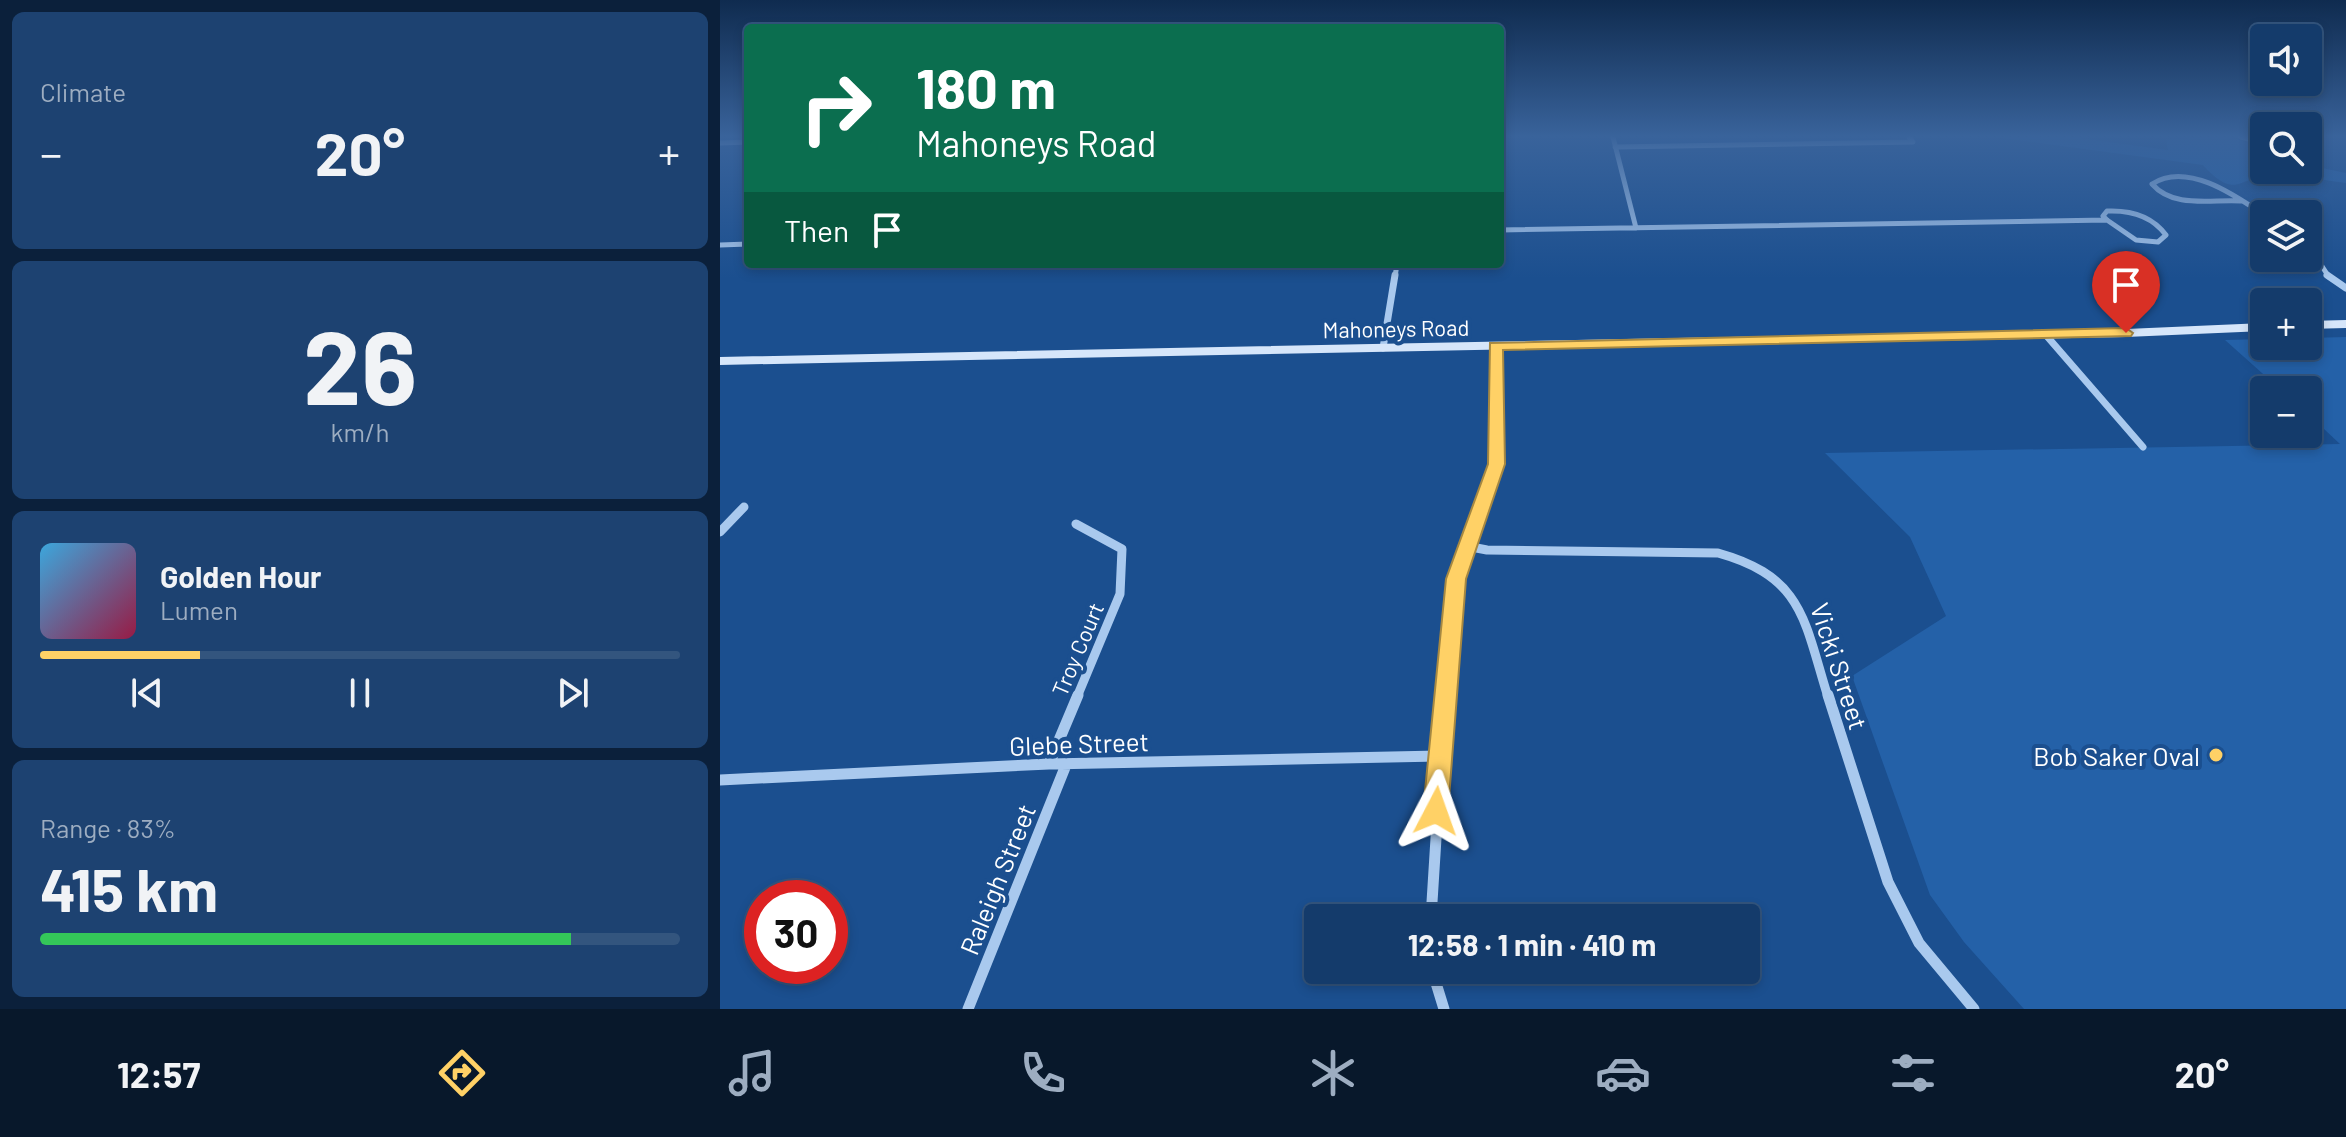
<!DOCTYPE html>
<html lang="en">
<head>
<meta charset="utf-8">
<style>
	body { margin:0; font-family:Barlow,sans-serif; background:#1d4271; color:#f1f3f6; height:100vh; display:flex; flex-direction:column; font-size:30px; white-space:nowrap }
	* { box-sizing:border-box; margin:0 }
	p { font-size:26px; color:#9dadc1 }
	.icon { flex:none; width:44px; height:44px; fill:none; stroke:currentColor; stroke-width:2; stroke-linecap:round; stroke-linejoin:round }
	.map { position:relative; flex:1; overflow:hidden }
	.sheet { display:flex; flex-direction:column; gap:12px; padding:12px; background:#0b203b; width:720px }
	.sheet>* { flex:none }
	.guide { position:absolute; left:24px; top:24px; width:760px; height:244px; border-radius:8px; box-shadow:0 4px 12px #0003,0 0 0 2px #33557e; background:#0b6e4f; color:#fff; overflow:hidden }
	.controls { position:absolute; left:1530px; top:24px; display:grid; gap:16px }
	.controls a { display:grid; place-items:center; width:72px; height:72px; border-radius:8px; background:#143b6b; box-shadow:0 4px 12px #0003,0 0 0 2px #33557e; font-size:40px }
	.speed { position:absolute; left:24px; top:880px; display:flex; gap:16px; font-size:40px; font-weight:700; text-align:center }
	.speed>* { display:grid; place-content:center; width:104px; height:104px; border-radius:50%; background:#143b6b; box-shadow:0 4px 12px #0003,0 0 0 2px #33557e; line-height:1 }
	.speed .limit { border:12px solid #d22; background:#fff; color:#111 }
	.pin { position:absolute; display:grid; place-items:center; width:68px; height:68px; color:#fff; margin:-82px -34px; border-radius:50% 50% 50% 0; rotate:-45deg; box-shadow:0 0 8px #0007 }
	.pin .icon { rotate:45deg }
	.me { position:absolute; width:88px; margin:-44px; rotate:4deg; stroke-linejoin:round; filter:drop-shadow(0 0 6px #0008) }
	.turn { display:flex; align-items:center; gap:28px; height:168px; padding:0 40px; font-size:36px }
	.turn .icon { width:104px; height:104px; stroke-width:2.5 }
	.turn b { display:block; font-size:56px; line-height:68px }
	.then { display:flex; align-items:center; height:76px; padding:0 40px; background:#0003; gap:16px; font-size:30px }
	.big { font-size:60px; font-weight:700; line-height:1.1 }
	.sheet .card { flex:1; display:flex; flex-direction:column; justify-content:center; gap:12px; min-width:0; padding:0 28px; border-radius:12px; background:#1d4271 }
	.sheet .dial { align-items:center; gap:0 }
	.dial b { font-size:104px; line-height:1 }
	.song { display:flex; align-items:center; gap:24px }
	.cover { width:96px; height:96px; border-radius:12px; background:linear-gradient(135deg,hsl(200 70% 55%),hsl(340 70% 35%)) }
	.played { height:8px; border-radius:4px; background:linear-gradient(90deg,#ffd166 25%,#33557e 25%) }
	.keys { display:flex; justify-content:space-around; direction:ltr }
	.heat { display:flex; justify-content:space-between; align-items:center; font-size:44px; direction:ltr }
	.charge { height:12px; border-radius:6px; background:linear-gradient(90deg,#34c759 83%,#33557e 0) }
	.trip { position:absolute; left:584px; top:904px; width:456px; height:80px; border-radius:8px; background:#143b6b; box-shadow:0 4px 12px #0003,0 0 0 2px #33557e; font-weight:700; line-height:80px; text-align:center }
	.tab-bar { display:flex; height:128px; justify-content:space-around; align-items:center; background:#08182b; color:#9dadc1 }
	.tab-bar .icon { width:56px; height:56px }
	.tab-bar .selected { color:#ffd166 }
	.tab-bar b { font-size:36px; color:#f1f3f6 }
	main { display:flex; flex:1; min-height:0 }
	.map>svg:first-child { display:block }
	.green { fill:#2461a8 }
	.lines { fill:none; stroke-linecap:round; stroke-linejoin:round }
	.minor-far3 { stroke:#a9c9ee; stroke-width:5 }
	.minor-far2 { stroke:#a9c9ee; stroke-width:7 }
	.minor-far1 { stroke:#a9c9ee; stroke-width:9 }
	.minor { stroke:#a9c9ee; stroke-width:11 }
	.secondary { fill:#d6e6fa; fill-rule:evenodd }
	.route { fill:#ffd166; stroke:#a68842; stroke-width:2 }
	.poi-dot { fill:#ffd166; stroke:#1b4f8f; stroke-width:3 }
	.labels { text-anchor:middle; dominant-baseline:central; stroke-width:8; stroke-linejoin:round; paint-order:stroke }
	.street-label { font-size:22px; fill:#fff; stroke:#1b4f8f }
	.near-street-label { font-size:26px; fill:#fff; stroke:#1b4f8f }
	.near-poi-label { font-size:26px; fill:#fff; stroke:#1b4f8f; text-anchor:end }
</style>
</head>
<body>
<main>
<section class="sheet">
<div class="card"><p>Climate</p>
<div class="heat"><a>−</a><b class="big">20°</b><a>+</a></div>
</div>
<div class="card dial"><b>26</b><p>km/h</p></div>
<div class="card">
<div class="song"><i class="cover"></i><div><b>Golden Hour</b><p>Lumen</p></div></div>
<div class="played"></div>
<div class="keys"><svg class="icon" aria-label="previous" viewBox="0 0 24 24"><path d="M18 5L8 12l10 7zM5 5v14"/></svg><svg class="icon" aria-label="pause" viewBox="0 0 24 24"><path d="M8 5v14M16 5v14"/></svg><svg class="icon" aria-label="next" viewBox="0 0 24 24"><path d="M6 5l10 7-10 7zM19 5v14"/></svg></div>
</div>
<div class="card"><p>Range · 83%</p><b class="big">415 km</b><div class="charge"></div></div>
</section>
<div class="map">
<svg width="1626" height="1009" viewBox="0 0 1626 1009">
	<rect width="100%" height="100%" fill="#1b4f8f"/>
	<path class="green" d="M1274,137H1351L1448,150L1446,139L1506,137L1544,146V170H1588V165L1626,173V183C1603,180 1579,175 1556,174C1521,173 1518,204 1483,165Z
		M1626,337V1009H1304L1244,942L1210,895L1132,676L1226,616L1190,537L1105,453L1620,444L1588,414V390H1561L1505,340L1544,339V346H1588V338Z"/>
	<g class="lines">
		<path class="minor-far3" d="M893,137L916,228
			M1521,137L1544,143
			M0,143L28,142
			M895,147L1193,142L1189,137
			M1521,201C1491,199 1454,209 1432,184C1467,161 1516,196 1544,215
			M1387,211C1410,210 1432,216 1446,235L1438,242L1416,240L1387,220L1383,216Z
			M780,230L1387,220
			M0,245L28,244
			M1588,245L1609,277
			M675,277L677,264"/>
		<path class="minor-far2" d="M1607,275L1626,288
			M1325,334L1423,447
			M775,346L776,458
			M663,348L675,275"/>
		<path class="minor-far1" d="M356,524L402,549L400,594L357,697
			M0,532L24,507
			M746,546L767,550L998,553C1084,577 1084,621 1108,697
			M725,697L736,579L776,464V456"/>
		<path class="minor" d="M1108,695L1168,882L1199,943L1254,1009
			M329,764L358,695
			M0,780L329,764L719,756
			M711,918L725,695
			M712,970L724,1009
			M248,1009L346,765"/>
		<path class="secondary" d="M1626,320V328L1588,329V321Z
			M1544,323V331L1406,337L0,365V357L1406,329Z"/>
	</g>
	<linearGradient id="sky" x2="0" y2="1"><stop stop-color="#0f2b4f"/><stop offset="0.49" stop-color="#39639b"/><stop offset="1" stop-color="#39639b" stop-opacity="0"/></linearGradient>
	<rect width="1626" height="278" fill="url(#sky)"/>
	<path class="route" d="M1406,328L1413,333L1411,336L783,350L785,464L746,579L728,811L724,819L716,823L707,819L703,811L726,579L768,464L770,343Z"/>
	<circle class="poi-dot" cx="1496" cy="755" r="8"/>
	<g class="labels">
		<g class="street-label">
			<text transform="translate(676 328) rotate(-1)">Mahoneys Road</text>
			<text transform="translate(357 649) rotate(-67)">Troy Court</text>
		</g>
		<g class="near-street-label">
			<text transform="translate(1120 666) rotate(72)">Vicki Street</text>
			<text transform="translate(359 743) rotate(-2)">Glebe Street</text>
			<text transform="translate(277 879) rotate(-68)">Raleigh Street</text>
		</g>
		<g class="near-poi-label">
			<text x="1480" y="755">Bob Saker Oval</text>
		</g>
	</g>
</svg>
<div class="controls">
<a><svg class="icon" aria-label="sound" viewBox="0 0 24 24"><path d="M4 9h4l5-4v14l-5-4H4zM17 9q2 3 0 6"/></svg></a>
<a><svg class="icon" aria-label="search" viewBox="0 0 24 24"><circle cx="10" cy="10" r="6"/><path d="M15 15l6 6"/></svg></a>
<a><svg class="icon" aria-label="layers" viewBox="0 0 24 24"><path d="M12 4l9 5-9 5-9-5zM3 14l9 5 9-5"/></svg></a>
<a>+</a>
<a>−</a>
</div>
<div class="speed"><div class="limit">30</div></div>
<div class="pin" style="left:1406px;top:333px;background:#d93025"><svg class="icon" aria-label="arrive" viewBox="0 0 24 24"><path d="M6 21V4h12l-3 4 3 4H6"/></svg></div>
<svg class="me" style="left:716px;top:811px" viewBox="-20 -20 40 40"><path d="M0-17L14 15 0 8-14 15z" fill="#ffd166" stroke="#fff" stroke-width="4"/></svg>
<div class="trip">12:58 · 1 min · 410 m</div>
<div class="guide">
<div class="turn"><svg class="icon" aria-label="right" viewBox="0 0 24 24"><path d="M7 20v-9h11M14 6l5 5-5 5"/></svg><div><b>180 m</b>Mahoneys Road</div></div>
<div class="then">Then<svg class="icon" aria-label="arrive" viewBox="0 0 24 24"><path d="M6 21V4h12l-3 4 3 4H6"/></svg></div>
</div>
</div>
</main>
<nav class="tab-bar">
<b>12:57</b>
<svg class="icon selected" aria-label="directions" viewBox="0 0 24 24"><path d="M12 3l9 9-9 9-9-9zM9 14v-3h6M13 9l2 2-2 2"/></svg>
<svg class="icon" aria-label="music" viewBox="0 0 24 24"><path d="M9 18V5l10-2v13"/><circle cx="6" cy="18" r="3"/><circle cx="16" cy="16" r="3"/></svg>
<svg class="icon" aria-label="phone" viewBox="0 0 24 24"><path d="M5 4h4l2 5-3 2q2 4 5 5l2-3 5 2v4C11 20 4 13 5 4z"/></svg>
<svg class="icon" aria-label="climate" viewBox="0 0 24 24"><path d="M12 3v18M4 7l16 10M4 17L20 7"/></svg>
<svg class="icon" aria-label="car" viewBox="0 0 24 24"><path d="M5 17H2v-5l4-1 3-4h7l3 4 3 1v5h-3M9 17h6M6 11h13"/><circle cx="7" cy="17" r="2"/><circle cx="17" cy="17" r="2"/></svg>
<svg class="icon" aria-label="filters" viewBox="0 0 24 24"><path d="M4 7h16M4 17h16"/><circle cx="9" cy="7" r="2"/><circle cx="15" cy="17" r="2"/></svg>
<b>20°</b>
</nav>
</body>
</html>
